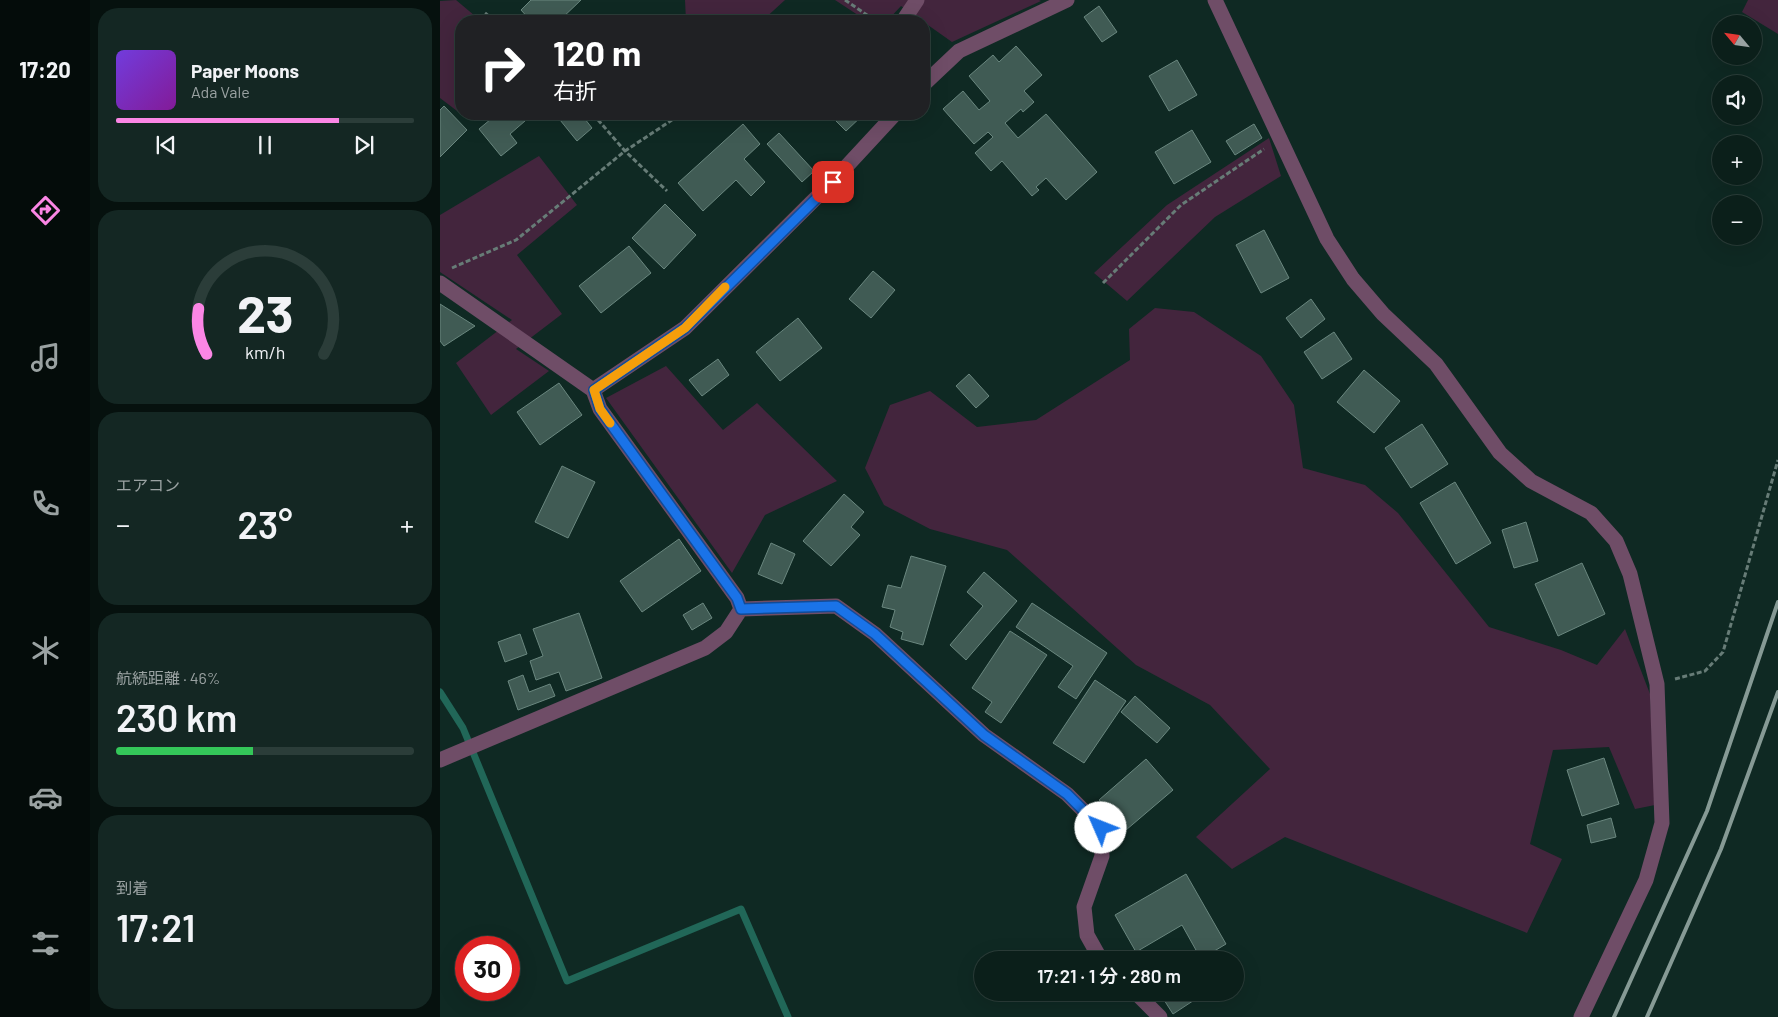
<!DOCTYPE html>
<html lang="ja">
<head>
<meta charset="utf-8">
<style>
	body { margin:0; font-family:Barlow,"Noto Sans JP",sans-serif; background:#142723; color:#f1f3f6; height:100vh; display:flex; flex-direction:column; font-size:19px; white-space:nowrap }
	* { box-sizing:border-box; margin:0 }
	p { font-size:16px; color:#9aa2a2 }
	.icon { flex:none; width:28px; height:28px; fill:none; stroke:currentColor; stroke-width:2; stroke-linecap:round; stroke-linejoin:round }
	.map { position:relative; flex:1; overflow:hidden }
	.panel { display:flex; flex-direction:column; gap:8px; padding:8px; background:#06110e; width:350px }
	.panel>* { flex:none }
	.banner { position:absolute; left:15px; top:15px; width:475px; height:105px; border-radius:20px; box-shadow:0 5px 20px #0002,0 0 0 1px #2b3d39; background:#202124; color:#fff; overflow:hidden }
	.needle { width:32px; rotate:299deg }
	.tools { position:absolute; left:1272px; top:15px; display:grid; gap:10px }
	.tools a { display:grid; place-items:center; width:50px; height:50px; border-radius:50%; background:#0b1f1a; box-shadow:0 5px 20px #0002,0 0 0 1px #2b3d39; font-size:25px }
	.speed { position:absolute; left:15px; top:936px; display:flex; gap:10px; font-size:25px; font-weight:700; text-align:center }
	.speed>* { display:grid; place-content:center; width:65px; height:65px; border-radius:50%; background:#0b1f1a; box-shadow:0 5px 20px #0002,0 0 0 1px #2b3d39; line-height:1 }
	.speed .limit { border:8px solid #d22; background:#fff; color:#111 }
	.pin { position:absolute; display:grid; place-items:center; width:42px; height:42px; color:#fff; margin:-21px; border-radius:10px; box-shadow:0 2px 8px #0006 }
	.me { position:absolute; width:55px; margin:-28px; rotate:314deg; stroke-linejoin:round; filter:drop-shadow(0 0 4px #0008) }
	.turn { display:flex; align-items:center; gap:18px; height:105px; padding:0 15px; font-size:22px }
	.turn .icon { width:65px; height:65px; stroke-width:2.5 }
	.turn b { display:block; font-size:35px; line-height:42px }
	.big { font-size:38px; font-weight:600; line-height:1.1 }
	.panel .tile { flex:1; display:flex; flex-direction:column; justify-content:center; gap:8px; min-width:0; padding:0 18px; border-radius:20px; background:#142723 }
	.panel .dial { align-items:center; gap:0 }
	.dial svg { height:130px; overflow:visible; fill:none; stroke:#2b3d39; stroke-width:7; stroke-linecap:round; text-anchor:middle }
	.dial text { fill:#f1f3f6; stroke:none }
	.song { display:flex; align-items:center; gap:15px }
	.cover { width:60px; height:60px; border-radius:8px; background:linear-gradient(135deg,hsl(260 70% 55%),hsl(290 70% 35%)) }
	.played { height:5px; border-radius:2px; background:linear-gradient(90deg,#fb86e5 75%,#2b3d39 75%) }
	.keys { display:flex; justify-content:space-around; direction:ltr }
	.heat { display:flex; justify-content:space-between; align-items:center; font-size:28px; direction:ltr }
	.charge { height:8px; border-radius:4px; background:linear-gradient(90deg,#34c759 46%,#2b3d39 0) }
	.trip { position:absolute; left:534px; top:951px; width:270px; height:50px; border-radius:25px; background:#0b1f1a; box-shadow:0 5px 20px #0002,0 0 0 1px #2b3d39; font-weight:600; line-height:50px; text-align:center }
	main { display:flex; flex:1; min-height:0 }
	.menu { display:flex; flex-direction:column; width:90px; justify-content:space-around; align-items:center; background:#040c0a; color:#9aa2a2 }
	.menu .icon { width:35px; height:35px }
	.menu .active { color:#fb86e5 }
	.menu b { font-size:22px; color:#f1f3f6 }
	.map>svg:first-child { display:block }
	.green { fill:#43253d }
	.lines { fill:none; stroke-linecap:round; stroke-linejoin:round }
	.stream { stroke:#216758; stroke-width:7 }
	.building { fill:#405b54; stroke:#6a877f }
	.path { stroke:#677c77; stroke-width:3; stroke-dasharray:5 2.5; stroke-linecap:butt }
	.minor { stroke:#6f4d67; stroke-width:15 }
	.rail { stroke:#869a95; stroke-width:4 }
	.route-casing { stroke:#114b97; stroke-width:12 }
	.route { stroke:#1a73e8; stroke-width:9 }
	.slow { stroke:#f59e0b; stroke-width:9 }
</style>
</head>
<body>
<main>
<nav class="menu">
<b>17:20</b>
<svg class="icon active" aria-label="directions" viewBox="0 0 24 24"><path d="M12 3l9 9-9 9-9-9zM9 14v-3h6M13 9l2 2-2 2"/></svg>
<svg class="icon" aria-label="music" viewBox="0 0 24 24"><path d="M9 18V5l10-2v13"/><circle cx="6" cy="18" r="3"/><circle cx="16" cy="16" r="3"/></svg>
<svg class="icon" aria-label="phone" viewBox="0 0 24 24"><path d="M5 4h4l2 5-3 2q2 4 5 5l2-3 5 2v4C11 20 4 13 5 4z"/></svg>
<svg class="icon" aria-label="climate" viewBox="0 0 24 24"><path d="M12 3v18M4 7l16 10M4 17L20 7"/></svg>
<svg class="icon" aria-label="car" viewBox="0 0 24 24"><path d="M5 17H2v-5l4-1 3-4h7l3 4 3 1v5h-3M9 17h6M6 11h13"/><circle cx="7" cy="17" r="2"/><circle cx="17" cy="17" r="2"/></svg>
<svg class="icon" aria-label="filters" viewBox="0 0 24 24"><path d="M4 7h16M4 17h16"/><circle cx="9" cy="7" r="2"/><circle cx="15" cy="17" r="2"/></svg>
</nav>
<section class="panel">
<div class="tile">
<div class="song"><i class="cover"></i><div><b>Paper Moons</b><p>Ada Vale</p></div></div>
<div class="played"></div>
<div class="keys"><svg class="icon" aria-label="previous" viewBox="0 0 24 24"><path d="M18 5L8 12l10 7zM5 5v14"/></svg><svg class="icon" aria-label="pause" viewBox="0 0 24 24"><path d="M8 5v14M16 5v14"/></svg><svg class="icon" aria-label="next" viewBox="0 0 24 24"><path d="M6 5l10 7-10 7zM19 5v14"/></svg></div>
</div>
<div class="tile dial"><svg viewBox="0 0 100 80">
<path d="M14 69A42 42 0 1 1 86 69"/>
<path d="M14 69A42 42 0 0 1 9 41" stroke="#fb86e5"/>
<text x="50" y="56" font-size="32" font-weight="700">23</text>
<text x="50" y="72" font-size="11">km/h</text>
</svg></div>
<div class="tile"><p>エアコン</p>
<div class="heat"><a>−</a><b class="big">23°</b><a>+</a></div>
</div>
<div class="tile"><p>航続距離 · 46%</p><b class="big">230 km</b><div class="charge"></div></div>
<div class="tile"><p>到着</p><b class="big">17:21</b></div>
</section>
<div class="map">
<svg width="1338" height="1017" viewBox="0 0 1338 1017">
	<rect width="100%" height="100%" fill="#0f2923"/>
	<path class="green" d="M16,0L41,21H21V114L0,98V1Z
		M245,0H345L322,21H246Z
		M395,0H599L601,1L512,42L461,6L447,21H427Z
		M1308,0H1338V34L1302,12Z
		M829,138L841,176L775,217L687,301L654,273L727,205Z
		M99,156L137,205L77,255L122,314L76,349L109,371L51,415L16,363L72,320L0,272V215Z
		M715,308L754,312L821,356L854,405L863,468L925,485L958,513L1049,627L1121,650L1157,665L1185,629L1210,694L1215,805L1195,809L1169,747L1113,750L1090,844L1122,859L1087,933L845,837L792,869L756,837L830,769L770,705L696,665L567,550L490,529L444,505L425,468L450,405L490,391L537,427L596,420L690,360L689,329Z
		M226,366L283,430L317,403L397,481L325,515L292,573L166,398Z"/>
	<g class="lines">
		<path class="stream" d="M0,692L23,728L127,981L301,909L348,1017"/>
	</g>
	<path class="building" d="M91,0H141L119,21H91L81,10Z
		M659,6L677,32L662,42L644,17Z
		M576,46L602,75L584,91L594,102L583,112L581,109L565,123L578,138L606,114L657,172L626,200L606,178L596,187L599,190L592,196L562,161L551,171L535,153L553,137L548,132L534,144L503,109L523,91L539,110L550,101L529,76L553,55L559,62Z
		M737,60L757,95L729,111L709,76Z
		M4,106L27,130L0,157V110Z
		M57,114H93L70,134L77,143L61,156L39,129Z
		M118,114H141L152,128L137,141L116,115Z
		M393,114H424L406,131L391,116Z
		M303,124L320,144L304,159L325,182L311,196L296,180L263,211L238,183Z
		M814,124L822,138L795,155L786,141Z
		M752,130L771,162L734,184L715,152Z
		M339,133L374,171L362,182L327,144Z
		M225,204L256,235L224,269L192,238Z
		M824,230L849,278L821,293L796,245Z
		M189,246L211,273L161,313L139,286Z
		M433,271L455,290L431,318L409,299Z
		M871,299L885,319L861,338L846,318Z
		M0,304L35,326L4,346L0,341Z
		M358,318L382,348L340,381L316,352Z
		M894,332L912,359L882,379L864,352Z
		M278,359L289,375L262,396L249,380Z
		M924,370L960,401L934,433L897,402Z
		M529,374L549,396L536,408L516,386Z
		M119,383L142,415L100,445L77,412Z
		M982,424L1008,464L971,488L945,448Z
		M122,466L155,482L128,538L95,522Z
		M1015,482L1051,543L1016,564L980,503Z
		M404,494L424,512L411,527L420,535L391,566L363,541Z
		M1086,522L1098,561L1074,568L1062,530Z
		M239,539L261,571L202,612L180,581Z
		M331,543L355,554L342,584L318,574Z
		M471,556L506,566L483,645L461,639L463,632L450,627L455,610L442,607L448,585L461,588Z
		M1142,563L1165,614L1118,636L1095,584Z
		M544,572L577,601L526,660L510,645L543,606L527,592Z
		M263,603L272,618L252,630L243,615Z
		M592,603L667,653L636,699L618,687L633,666L576,627Z
		M139,613L162,678L126,691L119,672L96,680L90,661L103,656L93,629Z
		M570,631L607,655L561,723L545,712L552,702L532,688Z
		M80,634L87,654L65,662L58,642Z
		M83,675L89,692L110,684L115,696L78,710L68,681Z
		M655,680L686,701L644,763L613,743Z
		M695,696L730,728L717,743L681,712Z
		M1164,758L1179,804L1142,816L1127,770Z
		M706,759L733,790L686,830L659,800Z
		M1171,818L1176,837L1151,843L1147,825Z
		M746,874L786,944L761,959L742,925L696,952L675,915Z
		M719,992H765V993L733,1014Z"/>
	<g class="lines">
		<path class="path" d="M405,0L436,21
			M45,13L55,21
			M153,114L185,151L227,191
			M12,268L76,240L185,151L241,114
			M663,283L741,205L824,149
			M1235,679L1265,671L1283,652L1338,460"/>
		<path class="minor" d="M775,0L887,239L913,279L943,314L996,364L1060,453L1091,481L1151,513L1176,541L1190,574L1217,684L1222,823L1206,880L1141,1017
			M463,21L477,0
			M484,84L519,51L627,0
			M0,283L153,390L160,409L297,598L301,609L286,632L265,648L0,760
			M153,390L245,328L393,181L455,114
			M301,609L396,606L435,634L544,735L627,794L661,828L662,856L644,907L647,935L661,960
			M695,992L720,1017"/>
		<path class="rail" d="M1174,1017L1267,811L1338,602
			M1207,1017L1281,849L1338,692"/>
	</g>
	<g class="lines">
		<defs>
			<path id="route" d="M393,182L245,328L154,390L160,409L297,598L301,609L396,606L435,634L544,735L627,794L661,828"/>
		</defs>
		<use href="#route" class="route-casing"/>
		<use href="#route" class="route"/>
		<path class="slow" d="M170,423L160,409L154,390L245,328L285,287"/>
	</g>
</svg>
<div class="tools">
<a><svg class="needle" viewBox="-14 -14 28 28"><path d="M0-13l5 13h-10z" fill="#e53935"/><path d="M0 13l5-13h-10z" fill="#9aa2a2"/></svg></a>
<a><svg class="icon" aria-label="sound" viewBox="0 0 24 24"><path d="M4 9h4l5-4v14l-5-4H4zM17 9q2 3 0 6"/></svg></a>
<a>+</a>
<a>−</a>
</div>
<div class="speed"><div class="limit">30</div></div>
<div class="pin" style="left:393px;top:182px;background:#d93025"><svg class="icon" aria-label="arrive" viewBox="0 0 24 24"><path d="M6 21V4h12l-3 4 3 4H6"/></svg></div>
<svg class="me" style="left:661px;top:828px" viewBox="-20 -20 40 40"><circle r="19" fill="#fff"/><path d="M0-13L10 11 0 6-10 11z" fill="#1a73e8"/></svg>
<div class="trip">17:21 · 1 分 · 280 m</div>
<div class="banner">
<div class="turn"><svg class="icon" aria-label="right" viewBox="0 0 24 24"><path d="M7 20v-9h11M14 6l5 5-5 5"/></svg><div><b>120 m</b>右折</div></div>
</div>
</div>
</main>
</body>
</html>
